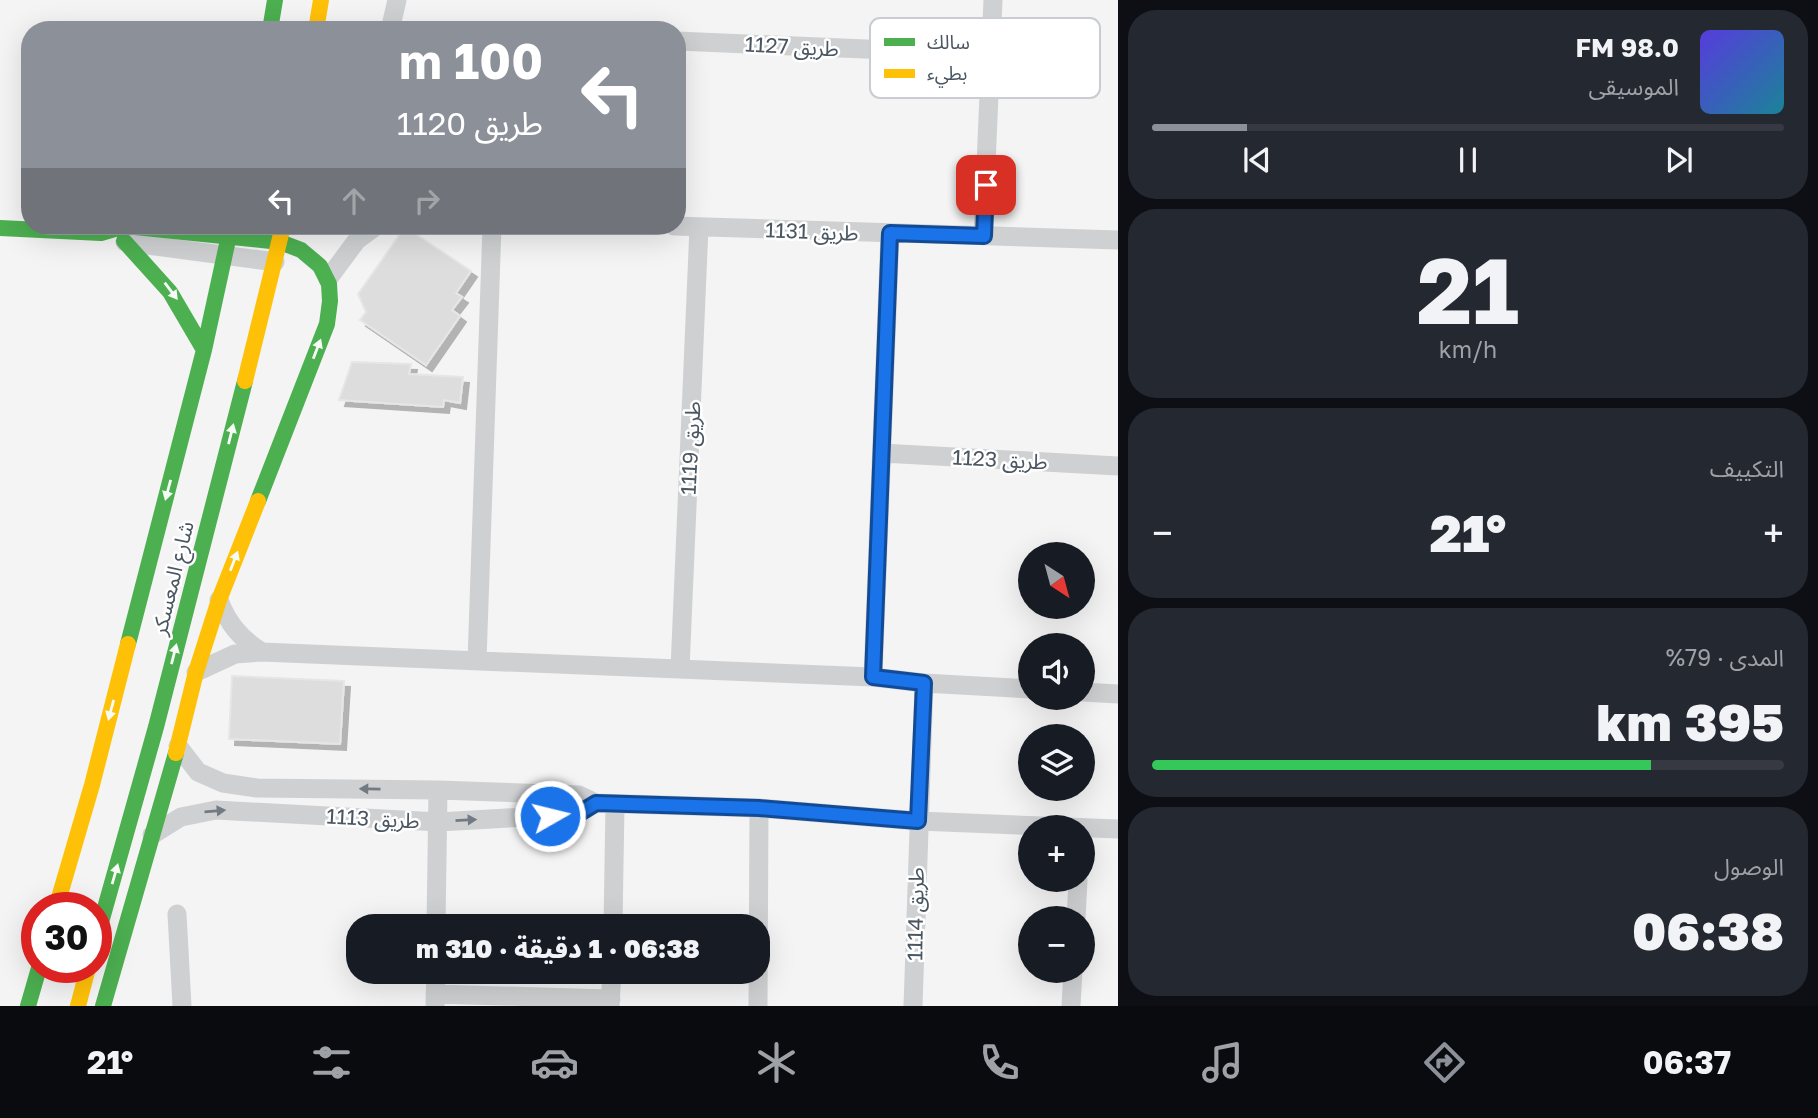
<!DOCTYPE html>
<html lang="ar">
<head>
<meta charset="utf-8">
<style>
	body { margin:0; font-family:"Golos Text","Noto Sans Arabic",sans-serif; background:#242831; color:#f1f3f6; direction:rtl; height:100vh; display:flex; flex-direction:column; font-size:26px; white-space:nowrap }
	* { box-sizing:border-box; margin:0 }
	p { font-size:23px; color:#9ea1a6 }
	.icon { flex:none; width:38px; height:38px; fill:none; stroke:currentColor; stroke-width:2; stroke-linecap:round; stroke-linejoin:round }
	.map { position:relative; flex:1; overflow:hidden; direction:ltr }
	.panel { display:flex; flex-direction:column; gap:10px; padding:10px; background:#0d0f14; width:700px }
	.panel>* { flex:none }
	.banner { position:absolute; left:21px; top:21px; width:665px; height:214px; border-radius:28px; box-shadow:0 7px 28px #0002; direction:rtl; background:#8c9099; color:#fff; overflow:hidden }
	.needle { width:46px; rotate:144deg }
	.tools { position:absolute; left:1018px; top:542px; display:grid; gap:14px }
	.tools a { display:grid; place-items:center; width:77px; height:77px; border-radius:50%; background:#171b24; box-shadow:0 7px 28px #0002; font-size:35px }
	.speed { position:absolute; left:21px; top:892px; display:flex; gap:14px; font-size:35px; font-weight:700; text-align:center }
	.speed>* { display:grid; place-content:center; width:91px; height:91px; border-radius:50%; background:#171b24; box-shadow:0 7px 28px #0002; line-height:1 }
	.speed .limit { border:10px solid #d22; background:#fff; color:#111 }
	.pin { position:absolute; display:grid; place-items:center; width:60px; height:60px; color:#fff; margin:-30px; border-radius:14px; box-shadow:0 4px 10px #0006 }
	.me { position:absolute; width:77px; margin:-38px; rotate:82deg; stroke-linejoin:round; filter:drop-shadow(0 0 5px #0008) }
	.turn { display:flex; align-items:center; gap:24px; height:147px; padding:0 28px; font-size:32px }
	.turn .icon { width:91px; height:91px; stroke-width:2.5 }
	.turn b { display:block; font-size:49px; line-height:60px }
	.lanes { display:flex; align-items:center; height:66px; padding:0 28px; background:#0003; justify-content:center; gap:35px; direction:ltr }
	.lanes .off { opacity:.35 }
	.big { font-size:52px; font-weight:800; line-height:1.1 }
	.panel .tile { flex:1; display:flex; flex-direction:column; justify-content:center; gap:10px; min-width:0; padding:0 24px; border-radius:28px; background:#242831 }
	.panel .dial { align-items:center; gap:0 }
	.dial b { font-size:91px; line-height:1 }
	.song { display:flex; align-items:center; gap:21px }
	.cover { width:84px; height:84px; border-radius:10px; background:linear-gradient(135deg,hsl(250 70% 55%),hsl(190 70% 35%)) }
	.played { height:7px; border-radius:4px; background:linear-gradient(90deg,#8c9099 15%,#363941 15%) }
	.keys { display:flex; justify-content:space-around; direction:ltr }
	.heat { display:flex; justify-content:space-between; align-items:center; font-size:38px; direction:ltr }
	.charge { height:10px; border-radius:5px; background:linear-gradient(90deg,#34c759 79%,#363941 0) }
	.trip { position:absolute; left:346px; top:914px; width:424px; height:70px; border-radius:28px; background:#171b24; box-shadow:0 7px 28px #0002; font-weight:800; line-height:70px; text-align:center; direction:rtl }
	.tab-bar { display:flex; height:112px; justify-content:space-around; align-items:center; background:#090b0e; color:#9ea1a6 }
	.tab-bar .icon { width:49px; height:49px }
	.tab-bar .selected { color:#8c9099 }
	.tab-bar b { font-size:32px; color:#f1f3f6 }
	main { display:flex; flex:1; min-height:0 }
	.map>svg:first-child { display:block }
	.building { fill:#ddddde; stroke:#e5e6e7; stroke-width:2; filter:url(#shadow) }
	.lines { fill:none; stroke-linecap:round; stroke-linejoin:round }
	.street { stroke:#ced0d2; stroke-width:19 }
	.fast { stroke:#4caf50; stroke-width:16 }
	.slow { stroke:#ffc107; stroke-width:16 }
	.oneway { fill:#f6fbf6 }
	.oneway2 { fill:#727b83 }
	.route-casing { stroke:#114b97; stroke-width:18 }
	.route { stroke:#1a73e8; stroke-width:12 }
	.labels { text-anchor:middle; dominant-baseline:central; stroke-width:5; stroke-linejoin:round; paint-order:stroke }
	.street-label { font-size:21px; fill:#4a5661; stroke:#fff }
	.key { fill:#fff; stroke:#c9ccd0; stroke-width:2 }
	.key-label { font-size:19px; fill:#4a5661 }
</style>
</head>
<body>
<main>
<section class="panel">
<div class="tile">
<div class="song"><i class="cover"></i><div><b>98.0 FM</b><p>الموسيقى</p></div></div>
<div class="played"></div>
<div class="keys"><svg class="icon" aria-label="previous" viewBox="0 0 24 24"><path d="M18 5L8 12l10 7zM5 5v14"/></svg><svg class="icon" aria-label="pause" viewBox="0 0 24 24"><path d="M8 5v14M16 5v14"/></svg><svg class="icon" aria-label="next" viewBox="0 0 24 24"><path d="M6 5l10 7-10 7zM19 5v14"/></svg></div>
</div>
<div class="tile dial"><b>21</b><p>km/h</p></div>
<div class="tile"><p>التكييف</p>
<div class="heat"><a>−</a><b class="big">21°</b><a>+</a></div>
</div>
<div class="tile"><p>المدى · 79%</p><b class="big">395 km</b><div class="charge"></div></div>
<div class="tile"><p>الوصول</p><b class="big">06:38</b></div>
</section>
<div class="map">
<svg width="1118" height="1006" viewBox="0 0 1118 1006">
	<defs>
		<filter id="shadow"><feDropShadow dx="6" dy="6" stdDeviation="0" flood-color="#0004"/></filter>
	</defs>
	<rect width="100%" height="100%" fill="#f4f4f4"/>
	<path class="building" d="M405,227L471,271L456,293L462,297L452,310L460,316L426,365L360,320L366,312L358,294Z
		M352,362L411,364L409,374L463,377L460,403L444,400L443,407L339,400Z
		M232,676L344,681L340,744L229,739Z"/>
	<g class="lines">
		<path class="street" d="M390,30L397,0
			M677,41L912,51L991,57
			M674,226L1118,240
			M983,236L993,0
			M125,242L275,262
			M328,279L357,240L376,226
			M882,453L1118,466
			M219,600C228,624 241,639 262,652
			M477,661L492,226
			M680,669L699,227
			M196,672L235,654L262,652L873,677L924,683L1031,689
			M873,677L890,233
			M1083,692L1118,694
			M178,746L198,772L223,783L257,788L438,790L579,795L596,803L759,808L918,821L1118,829
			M152,835L181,817L216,810L439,822L577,814L596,803
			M177,914L182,1006
			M1076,919L1078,880
			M436,926L438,790
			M613,926L615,804
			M435,994L611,999
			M435,1005L436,971
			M610,1006L612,971
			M758,1006L759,808
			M913,1006L924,683
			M1071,1006L1073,971"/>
		<path class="fast" d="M270,30L275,0
			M0,228L101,233L125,226L280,242L301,250L320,266L329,284L330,301L327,324L258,501
			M124,241L170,292L204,350
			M128,644L204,350L231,226
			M96,940L156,727L245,381
			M28,1006L39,968
			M103,1006L176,753"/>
		<path class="slow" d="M316,30L321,0
			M245,381L283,226
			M176,753L196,672L219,600L258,501
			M56,908L92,785L128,644
			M78,1006L88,968"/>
	</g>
	<defs><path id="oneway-solid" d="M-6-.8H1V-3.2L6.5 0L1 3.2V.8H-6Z" transform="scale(1.75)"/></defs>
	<g class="oneway">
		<use href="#oneway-solid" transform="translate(171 291) rotate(53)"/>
		<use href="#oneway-solid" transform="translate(317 349) rotate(-69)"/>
		<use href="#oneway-solid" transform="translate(231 434) rotate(-76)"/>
		<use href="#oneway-solid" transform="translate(168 490) rotate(105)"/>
		<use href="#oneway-solid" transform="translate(234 561) rotate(-69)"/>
		<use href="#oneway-solid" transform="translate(174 654) rotate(-76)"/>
		<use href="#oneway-solid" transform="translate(111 710) rotate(105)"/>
		<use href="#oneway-solid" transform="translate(115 874) rotate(-74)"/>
	</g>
	<g class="oneway2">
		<use href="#oneway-solid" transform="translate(370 789) rotate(-179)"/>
		<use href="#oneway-solid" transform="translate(215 811) rotate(-5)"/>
		<use href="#oneway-solid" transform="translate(466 820) rotate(-3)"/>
	</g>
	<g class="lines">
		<defs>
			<path id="route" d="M550,816L578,814L596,803L759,808L918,821L924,683L873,677L890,233L984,236L986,185"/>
		</defs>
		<use href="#route" class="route-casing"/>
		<use href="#route" class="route"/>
	</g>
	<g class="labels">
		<g class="street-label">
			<text transform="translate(792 46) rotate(3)">طريق 1127</text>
			<text transform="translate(812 231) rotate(2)">طريق 1131</text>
			<text transform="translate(690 448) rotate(-87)">طريق 1119</text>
			<text transform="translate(1000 459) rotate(3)">طريق 1123</text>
			<text transform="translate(172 578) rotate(-76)">شارع المعسكر</text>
			<text transform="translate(373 818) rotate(3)">طريق 1113</text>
			<text transform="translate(915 914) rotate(-89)">طريق 1114</text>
		</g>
	</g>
	<rect x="870" y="18" width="230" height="80" rx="10" class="key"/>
	<rect x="884" y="38" width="31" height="8" fill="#4caf50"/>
	<rect x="884" y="69" width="31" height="9" fill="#ffc107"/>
	<g class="key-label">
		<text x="927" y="49">سالك</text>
		<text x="927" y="80">بطيء</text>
	</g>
</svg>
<div class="tools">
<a><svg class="needle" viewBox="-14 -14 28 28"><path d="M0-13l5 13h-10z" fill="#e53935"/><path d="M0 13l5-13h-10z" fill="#9ea1a6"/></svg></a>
<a><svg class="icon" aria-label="sound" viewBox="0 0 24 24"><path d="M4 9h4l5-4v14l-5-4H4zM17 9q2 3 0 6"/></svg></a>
<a><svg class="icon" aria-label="layers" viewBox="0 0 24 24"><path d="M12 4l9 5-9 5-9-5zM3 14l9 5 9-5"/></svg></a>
<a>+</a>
<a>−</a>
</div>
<div class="speed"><div class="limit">30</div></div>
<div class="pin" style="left:986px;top:185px;background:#d93025"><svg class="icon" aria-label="arrive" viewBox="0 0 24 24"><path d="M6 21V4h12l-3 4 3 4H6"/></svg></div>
<svg class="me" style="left:550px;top:816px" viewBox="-20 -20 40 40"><circle r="17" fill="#1a73e8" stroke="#fff" stroke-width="3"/><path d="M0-11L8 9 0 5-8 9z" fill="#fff"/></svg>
<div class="trip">06:38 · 1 دقيقة · 310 m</div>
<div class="banner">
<div class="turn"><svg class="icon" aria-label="left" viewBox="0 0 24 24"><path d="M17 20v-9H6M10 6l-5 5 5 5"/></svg><div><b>100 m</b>طريق 1120</div></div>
<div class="lanes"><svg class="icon" aria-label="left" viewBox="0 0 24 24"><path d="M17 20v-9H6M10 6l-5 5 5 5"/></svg><svg class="icon off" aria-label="ahead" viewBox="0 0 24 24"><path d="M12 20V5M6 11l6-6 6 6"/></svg><svg class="icon off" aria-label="right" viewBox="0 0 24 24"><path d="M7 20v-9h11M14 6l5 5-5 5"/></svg></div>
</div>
</div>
</main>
<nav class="tab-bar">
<b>06:37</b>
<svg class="icon selected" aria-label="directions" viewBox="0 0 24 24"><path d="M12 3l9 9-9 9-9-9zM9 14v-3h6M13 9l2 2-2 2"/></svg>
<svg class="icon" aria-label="music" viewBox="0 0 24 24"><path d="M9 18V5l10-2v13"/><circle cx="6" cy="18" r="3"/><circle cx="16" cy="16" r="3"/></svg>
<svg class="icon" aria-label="phone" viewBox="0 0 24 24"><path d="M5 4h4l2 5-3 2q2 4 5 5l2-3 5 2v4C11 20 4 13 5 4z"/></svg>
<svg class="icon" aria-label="climate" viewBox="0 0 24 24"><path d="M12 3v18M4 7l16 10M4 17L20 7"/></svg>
<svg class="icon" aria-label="car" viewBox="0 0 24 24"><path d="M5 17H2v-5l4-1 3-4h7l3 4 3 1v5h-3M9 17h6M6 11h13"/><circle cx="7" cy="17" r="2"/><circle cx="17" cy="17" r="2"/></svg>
<svg class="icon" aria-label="filters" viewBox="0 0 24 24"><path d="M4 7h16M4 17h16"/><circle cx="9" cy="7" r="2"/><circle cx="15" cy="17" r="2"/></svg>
<b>21°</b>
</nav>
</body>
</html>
